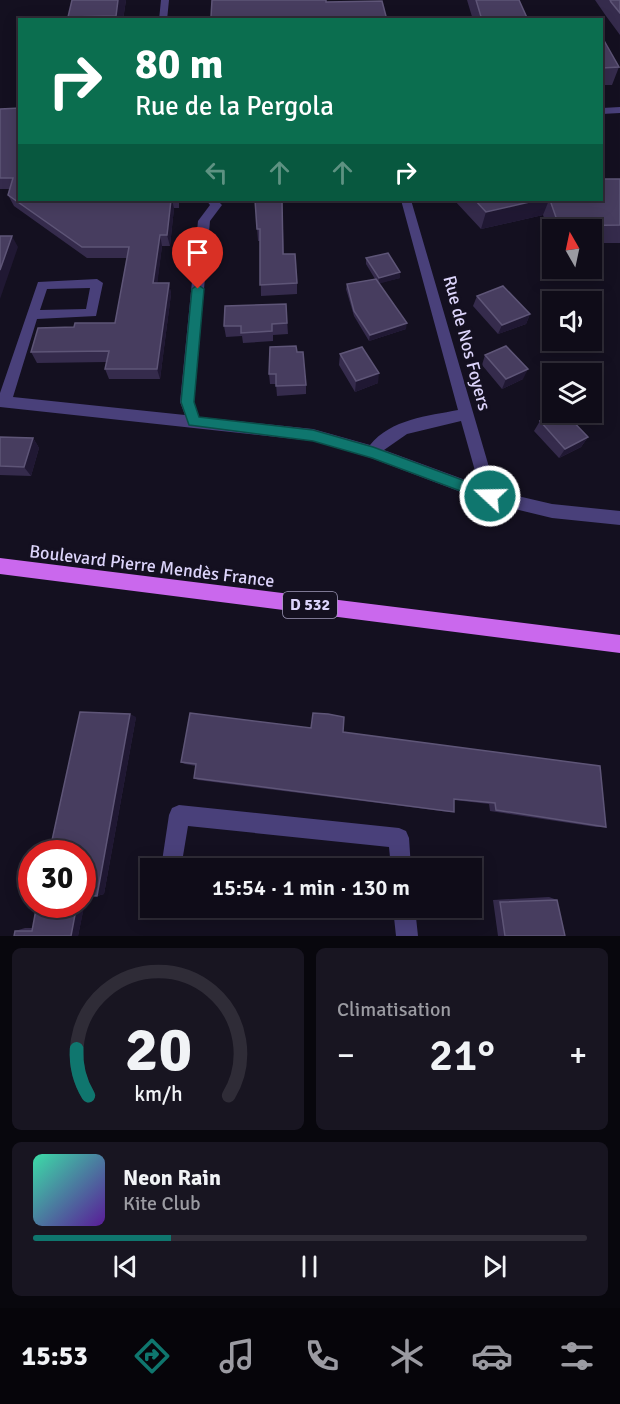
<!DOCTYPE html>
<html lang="fr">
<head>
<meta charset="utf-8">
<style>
	body { margin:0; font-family:Signika,sans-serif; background:#181521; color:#f1f3f6; height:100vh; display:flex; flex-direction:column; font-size:22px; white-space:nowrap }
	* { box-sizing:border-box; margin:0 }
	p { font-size:20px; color:#9b9ba2 }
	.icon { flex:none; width:33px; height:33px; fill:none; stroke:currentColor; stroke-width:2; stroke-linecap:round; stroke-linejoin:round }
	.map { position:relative; height:936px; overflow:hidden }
	.drawer { display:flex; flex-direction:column; gap:12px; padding:12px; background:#08070d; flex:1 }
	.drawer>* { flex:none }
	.top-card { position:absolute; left:18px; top:18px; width:585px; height:183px; border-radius:0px; box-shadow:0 3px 15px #0003,0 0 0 2px #2f2c37; background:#0b6e4f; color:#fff; overflow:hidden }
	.needle { width:39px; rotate:351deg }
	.controls { position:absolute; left:542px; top:219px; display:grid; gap:12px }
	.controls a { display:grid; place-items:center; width:60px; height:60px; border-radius:0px; background:#0f0c18; box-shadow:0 3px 15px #0003,0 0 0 2px #2f2c37; font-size:30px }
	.speed { position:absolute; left:18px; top:840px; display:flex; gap:12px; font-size:30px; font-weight:700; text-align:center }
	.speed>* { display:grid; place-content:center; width:78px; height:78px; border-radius:50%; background:#0f0c18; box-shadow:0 3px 15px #0003,0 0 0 2px #2f2c37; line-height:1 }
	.speed .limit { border:9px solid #d22; background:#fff; color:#111 }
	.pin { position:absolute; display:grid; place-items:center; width:51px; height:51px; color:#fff; margin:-62px -26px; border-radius:50% 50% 50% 0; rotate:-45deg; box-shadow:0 0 6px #0007 }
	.pin .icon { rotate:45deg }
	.me { position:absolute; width:66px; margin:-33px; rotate:291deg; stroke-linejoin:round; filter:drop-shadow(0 0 4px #0008) }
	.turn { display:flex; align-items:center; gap:21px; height:126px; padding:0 18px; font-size:27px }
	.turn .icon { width:78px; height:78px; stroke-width:2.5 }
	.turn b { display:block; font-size:42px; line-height:51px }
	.lanes { display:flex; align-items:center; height:57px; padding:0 18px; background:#0003; justify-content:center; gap:30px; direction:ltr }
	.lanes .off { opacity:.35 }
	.big { font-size:45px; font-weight:600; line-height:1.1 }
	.drawer .tile { flex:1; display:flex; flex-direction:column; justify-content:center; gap:9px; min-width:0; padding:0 21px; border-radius:9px; background:#181521 }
	.drawer .dial { align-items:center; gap:0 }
	.dial svg { height:156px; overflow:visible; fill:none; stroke:#2f2c37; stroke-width:7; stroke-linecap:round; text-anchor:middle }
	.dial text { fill:#f1f3f6; stroke:none }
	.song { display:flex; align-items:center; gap:18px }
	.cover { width:72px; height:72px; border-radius:9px; background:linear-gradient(135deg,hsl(160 70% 55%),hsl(270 70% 35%)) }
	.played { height:6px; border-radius:3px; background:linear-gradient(90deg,#0f766e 25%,#2f2c37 25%) }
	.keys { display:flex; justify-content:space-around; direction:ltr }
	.heat { display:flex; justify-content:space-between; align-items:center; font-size:33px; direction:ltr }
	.drawer .tiles { flex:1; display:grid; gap:12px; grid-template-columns:1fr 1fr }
	.tile:last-child { grid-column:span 2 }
	.trip { position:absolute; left:140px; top:858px; width:342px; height:60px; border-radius:0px; background:#0f0c18; box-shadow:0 3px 15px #0003,0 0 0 2px #2f2c37; font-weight:600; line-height:60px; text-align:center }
	.tab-bar { display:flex; height:96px; justify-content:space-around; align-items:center; background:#06050a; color:#9b9ba2 }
	.tab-bar .icon { width:42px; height:42px }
	.tab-bar .on { color:#0f766e }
	.tab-bar b { font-size:27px; color:#f1f3f6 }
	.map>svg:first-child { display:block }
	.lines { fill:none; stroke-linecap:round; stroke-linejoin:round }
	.street { fill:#49407a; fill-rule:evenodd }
	.primary { fill:#ca68ed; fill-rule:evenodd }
	.wall { fill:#352b4c }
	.shaded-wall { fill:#201833 }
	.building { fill:#473d5f; stroke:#5e5577; stroke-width:1.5 }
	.route { fill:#0f766e; stroke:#0a4d48; stroke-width:1.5 }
	.labels { text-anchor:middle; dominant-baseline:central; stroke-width:6; stroke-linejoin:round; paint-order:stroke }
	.shield { fill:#141020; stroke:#a099b9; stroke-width:1.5 }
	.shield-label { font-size:16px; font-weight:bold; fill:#dcd4fa }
	.street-label { font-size:18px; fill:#dcd4fa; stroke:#141020 }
</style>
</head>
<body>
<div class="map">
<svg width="620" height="936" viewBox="0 0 620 936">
	<rect width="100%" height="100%" fill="#141020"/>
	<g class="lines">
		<path class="street" d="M161,0H169L167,20H159Z
			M620,107V113L602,114V108Z
			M206,200H217L222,205L210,221L194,402L199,417L313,429L370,445C391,419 428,416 458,410L401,200H411L496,491L552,504L620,511V525L552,518L490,503L371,458L313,441L0,407V393L38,282L97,279L103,283L96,316L37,319L13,397L185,415L180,402L198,221L210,205ZM90,288L86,309L40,310L47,289ZM461,421L479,485L384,450L407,434Z
			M179,805L399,828L406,831L409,838L411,868H391L389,847L188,826L181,868H161L169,815L172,808Z
			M393,908H415L418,936H396Z"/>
		<path class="primary" d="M0,558L620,635V653L0,574Z"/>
	</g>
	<path class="wall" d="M72,0H126L123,20H68V17Z
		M467,0H519L528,20H473Z
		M595,0H620V35L606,16Z
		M602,37L619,67L612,85H602Z
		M0,109L20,200H179V208H174L170,246H162L157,283H169L171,294L160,379H109L105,369L106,362L37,363L31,352L74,327L115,323L127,258H87L14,206L8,195L10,189H0Z
		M603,179H620V243H591V230H552V243L543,215L481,229L454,200H602Z
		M255,200H290L291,202H282L284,254L297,283V294L261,296L260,241H258Z
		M366,258L400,272V278L379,283L406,329L369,341L354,316L346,289L347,284L375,279L366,264Z
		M477,296L530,314L526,324L498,334L473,306Z
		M286,304L288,334L273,335V341L243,343L242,336L226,337L224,326Z
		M297,352L306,385V394L277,396L276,384H270L269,374Z
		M340,354L378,383L355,392L339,365Z
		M485,355L523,379L502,389L482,365Z
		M540,421L588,437L581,447L559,458L534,431Z
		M0,437L33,438L39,448L31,476L0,475Z
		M136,717L104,894L97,896H86L78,936L15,931L25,928H32Z
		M311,728L343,732L606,827H596L490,811L489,804L454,800V812H449L198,780L194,778L196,766L185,764L181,762Z
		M549,897L557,900L565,936H498L493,900Z"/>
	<path class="shaded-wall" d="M118,0H126L123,20H117L116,16Z
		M171,200H172L174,208L170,246L167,235Z
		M332,200H345L332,203Z
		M538,200H549L543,215L481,229L486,212Z
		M160,235L162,246L156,294L153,283Z
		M12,236L18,247L0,299V270Z
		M400,272V278L378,284L379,278Z
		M169,283L171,294L160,379L157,369Z
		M530,314L526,324L498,334L502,325Z
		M407,323L406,329L369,341L370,335Z
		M528,369L523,379L502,389L506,379Z
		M379,373L378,383L355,392L356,381Z
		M588,437L581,447L559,458L565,449Z
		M33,438L39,448L31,476L24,467Z
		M130,714L136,717L104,894L97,896Z
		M87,893L78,936H71L77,904H82V894Z"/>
	<path class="building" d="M72,0H118L116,16L68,17Z
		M212,0H326V2L382,1L387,20H215V17H211Z
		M476,0H519L528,20H482Z
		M610,0H620V13L611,2Z
		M602,37L619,67L602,68Z
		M20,108V200H171L167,235H160L153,283H169L157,369H105L109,351L31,352L38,328L74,327L75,323H115L129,247H82L8,195L13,178H0V109Z
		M602,176L603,179H620V225L559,226L550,200H602Z
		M255,200H282L283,254H295L297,283L260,285V229H257Z
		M475,200H538L486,212Z
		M0,236H12L0,270Z
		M388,253L400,272L379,278L366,258Z
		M376,279L407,323L370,335L354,311L347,284Z
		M503,286L530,314L502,325L477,296Z
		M286,304L287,323L272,324V331L241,333V326H224L225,306Z
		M296,346L297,352H303L306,385L276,386V374H269L270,347Z
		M506,346L528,369L506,379L485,355Z
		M362,347L379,373L356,381L340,354Z
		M557,412H564L588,437L565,449L540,421Z
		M0,437L33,438L24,467L0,466Z
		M80,712L130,714L97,896L82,895V854H49Z
		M190,713L311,728L313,713L328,714L344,717L343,732L600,766L606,827L496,810L495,803L454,799V812L194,778L196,764L181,762Z
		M557,900L565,936H505L500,902Z
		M37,904H77L71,936H14L15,931H32Z"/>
	<path class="route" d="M198,285L204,289L194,402L199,417L313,430L373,447L495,492L497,496L495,500L490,502L372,458L313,441L189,425L181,402L192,289Z"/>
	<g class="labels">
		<rect class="shield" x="283" y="592" width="54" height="26" rx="4.5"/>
		<g class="shield-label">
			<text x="310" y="605">D 532</text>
		</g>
		<g class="street-label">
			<text transform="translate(467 343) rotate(75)">Rue de Nos Foyers</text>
			<text transform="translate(152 566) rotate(7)">Boulevard Pierre Mendès France</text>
		</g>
	</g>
</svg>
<div class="controls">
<a><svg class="needle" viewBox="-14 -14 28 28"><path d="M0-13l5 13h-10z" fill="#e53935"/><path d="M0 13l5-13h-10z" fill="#9b9ba2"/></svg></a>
<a><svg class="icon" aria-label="sound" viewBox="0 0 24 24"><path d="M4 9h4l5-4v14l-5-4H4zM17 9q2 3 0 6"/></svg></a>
<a><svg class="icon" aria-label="layers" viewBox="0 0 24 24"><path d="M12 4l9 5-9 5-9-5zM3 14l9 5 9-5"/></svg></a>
</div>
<div class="speed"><div class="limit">30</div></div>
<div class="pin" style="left:198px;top:289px;background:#d93025"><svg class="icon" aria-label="arrive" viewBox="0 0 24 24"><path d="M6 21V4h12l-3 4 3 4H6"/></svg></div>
<svg class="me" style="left:490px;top:496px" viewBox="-20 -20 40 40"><circle r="17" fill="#0f766e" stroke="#fff" stroke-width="3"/><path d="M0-11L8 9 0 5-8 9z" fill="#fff"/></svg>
<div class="trip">15:54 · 1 min · 130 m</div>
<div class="top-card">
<div class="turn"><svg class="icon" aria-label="right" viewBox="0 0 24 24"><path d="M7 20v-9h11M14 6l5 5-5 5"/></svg><div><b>80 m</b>Rue de la Pergola</div></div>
<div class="lanes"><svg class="icon off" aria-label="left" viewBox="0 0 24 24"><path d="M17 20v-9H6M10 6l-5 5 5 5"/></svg><svg class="icon off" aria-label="ahead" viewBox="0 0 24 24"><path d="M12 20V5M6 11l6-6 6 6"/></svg><svg class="icon off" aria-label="ahead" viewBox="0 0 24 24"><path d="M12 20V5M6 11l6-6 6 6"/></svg><svg class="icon" aria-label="right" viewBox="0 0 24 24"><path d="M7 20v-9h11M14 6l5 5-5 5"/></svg></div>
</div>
</div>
<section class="drawer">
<div class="tiles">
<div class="tile dial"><svg viewBox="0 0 100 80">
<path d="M14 69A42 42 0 1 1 86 69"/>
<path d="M14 69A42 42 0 0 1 8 45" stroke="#0f766e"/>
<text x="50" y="56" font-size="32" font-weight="700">20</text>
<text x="50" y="72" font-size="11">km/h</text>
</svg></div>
<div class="tile"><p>Climatisation</p>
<div class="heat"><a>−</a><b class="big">21°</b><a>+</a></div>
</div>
<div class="tile">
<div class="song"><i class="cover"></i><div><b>Neon Rain</b><p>Kite Club</p></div></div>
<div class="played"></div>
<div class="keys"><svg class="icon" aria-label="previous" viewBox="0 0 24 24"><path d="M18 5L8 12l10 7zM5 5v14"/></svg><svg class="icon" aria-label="pause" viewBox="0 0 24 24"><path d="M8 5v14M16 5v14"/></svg><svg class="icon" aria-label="next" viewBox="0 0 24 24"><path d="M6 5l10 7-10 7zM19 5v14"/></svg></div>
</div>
</div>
</section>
<nav class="tab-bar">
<b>15:53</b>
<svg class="icon on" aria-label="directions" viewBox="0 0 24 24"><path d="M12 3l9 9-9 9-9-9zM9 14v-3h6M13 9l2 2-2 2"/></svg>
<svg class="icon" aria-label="music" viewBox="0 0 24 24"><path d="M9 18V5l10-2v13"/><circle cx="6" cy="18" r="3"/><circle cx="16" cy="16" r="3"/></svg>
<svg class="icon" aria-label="phone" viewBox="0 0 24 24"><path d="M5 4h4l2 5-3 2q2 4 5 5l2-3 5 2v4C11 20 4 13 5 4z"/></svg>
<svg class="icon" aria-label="climate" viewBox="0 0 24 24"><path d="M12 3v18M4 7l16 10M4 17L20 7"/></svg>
<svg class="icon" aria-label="car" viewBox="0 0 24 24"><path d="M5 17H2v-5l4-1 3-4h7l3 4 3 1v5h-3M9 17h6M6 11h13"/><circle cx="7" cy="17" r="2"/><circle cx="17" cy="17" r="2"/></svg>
<svg class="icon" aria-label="filters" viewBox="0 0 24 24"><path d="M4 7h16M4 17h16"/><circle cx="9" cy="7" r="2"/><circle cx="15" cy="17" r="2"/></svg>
</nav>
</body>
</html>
